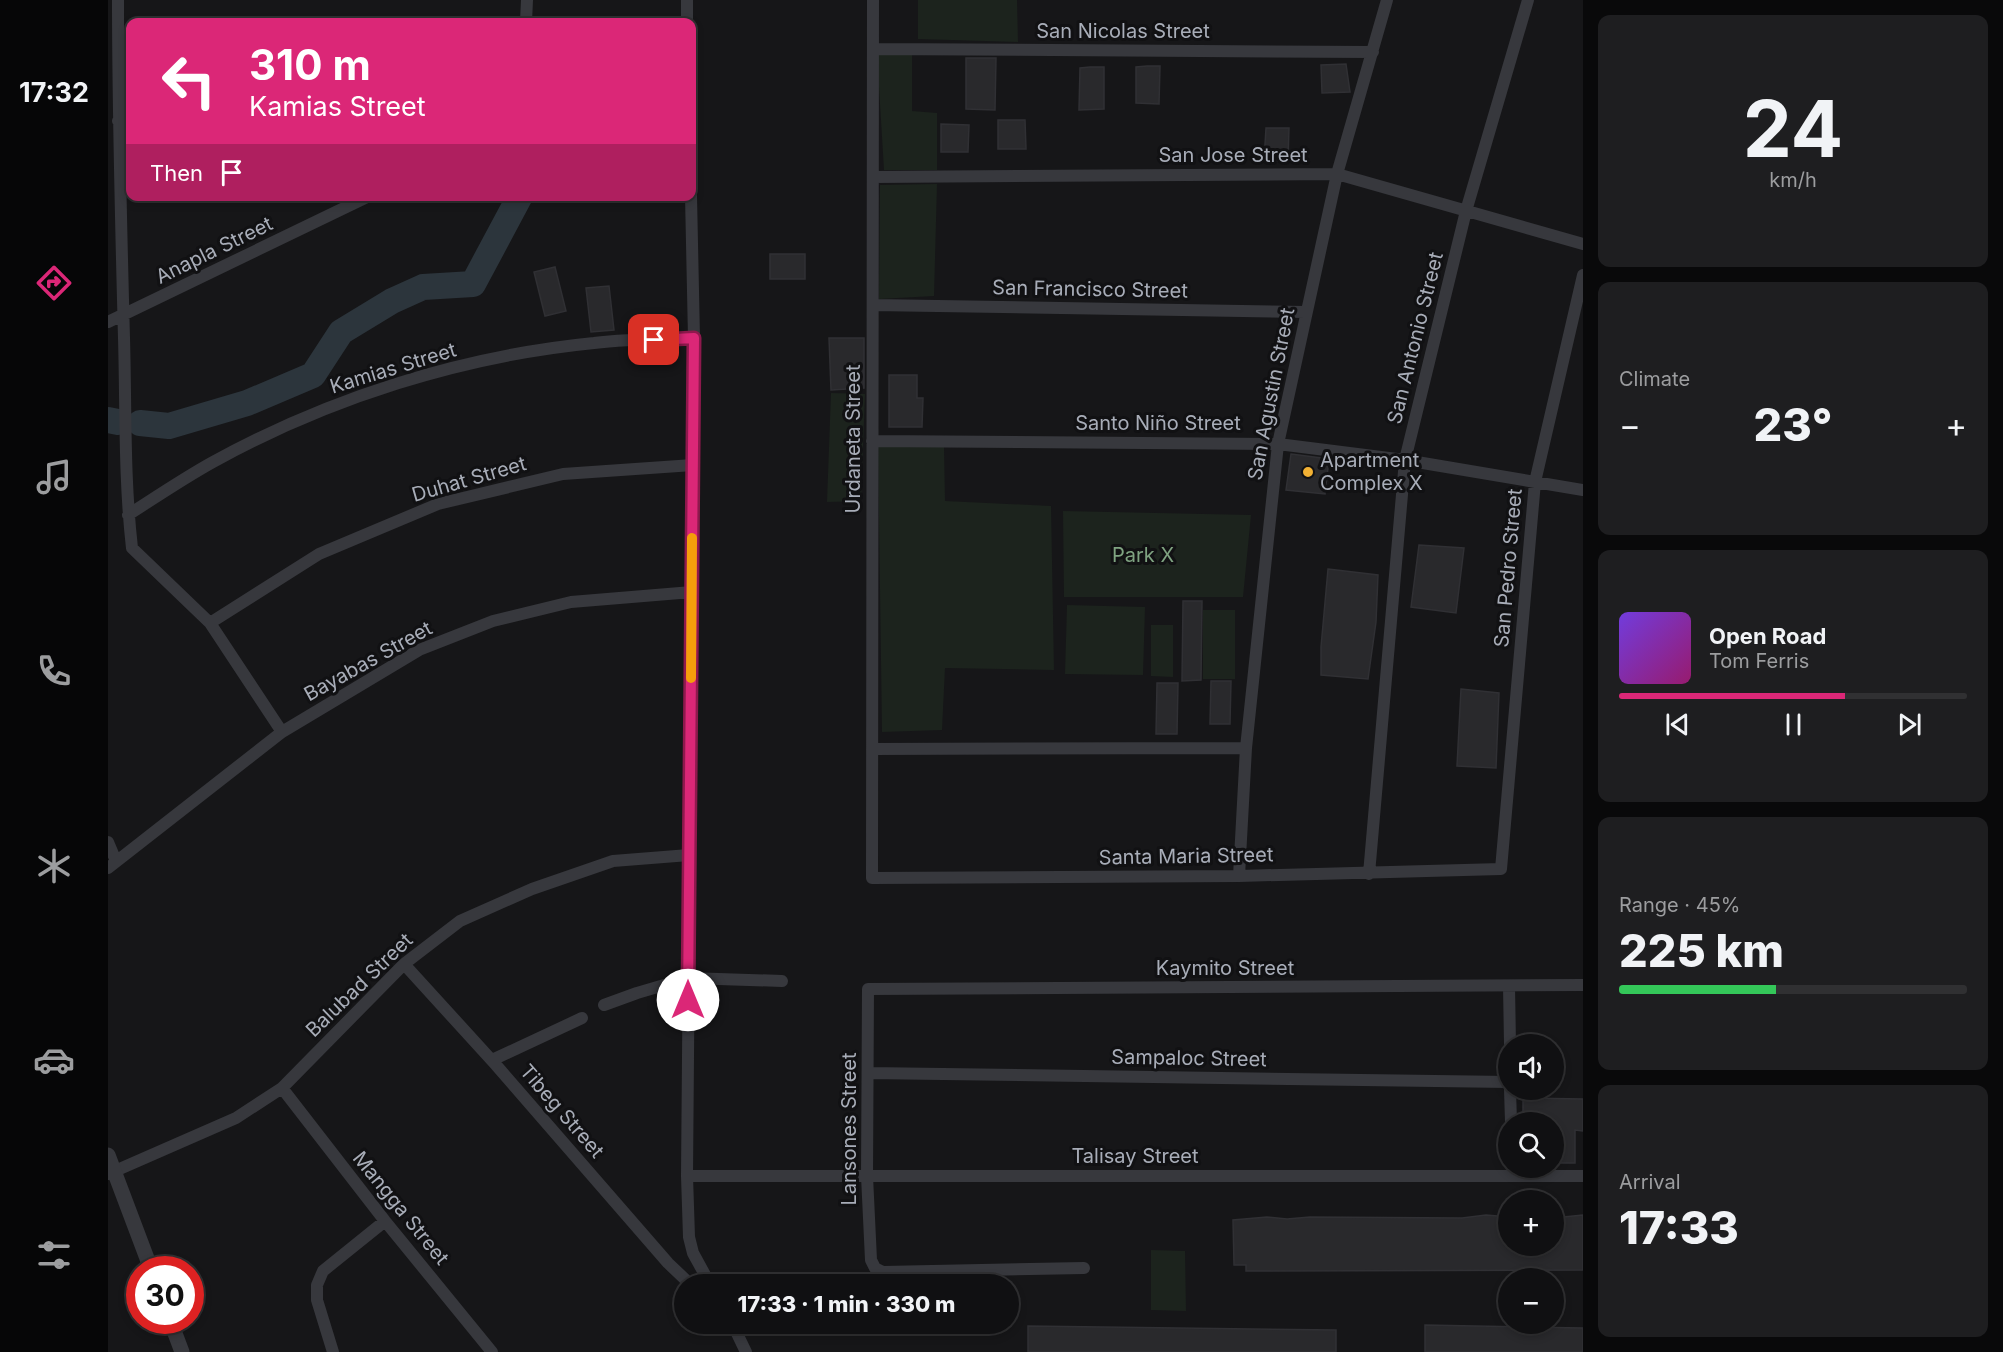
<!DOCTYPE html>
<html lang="en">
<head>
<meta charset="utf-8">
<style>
	body { margin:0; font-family:Inter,sans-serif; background:#1e1e20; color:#f1f3f6; height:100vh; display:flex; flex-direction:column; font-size:22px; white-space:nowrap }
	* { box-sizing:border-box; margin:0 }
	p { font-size:20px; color:#9c9d9f }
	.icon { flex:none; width:33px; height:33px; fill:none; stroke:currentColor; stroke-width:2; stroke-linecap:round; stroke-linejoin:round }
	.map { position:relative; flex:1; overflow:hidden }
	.sheet { display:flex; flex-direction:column; gap:15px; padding:15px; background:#09090a; width:420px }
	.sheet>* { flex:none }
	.top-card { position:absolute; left:18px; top:18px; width:570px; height:183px; border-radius:12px; box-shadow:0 3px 9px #0003,0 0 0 2px #303032; background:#db2777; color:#fff; overflow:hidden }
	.buttons { position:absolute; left:1390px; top:1034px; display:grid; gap:12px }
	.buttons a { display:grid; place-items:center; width:66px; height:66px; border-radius:50%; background:#101012; box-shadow:0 3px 9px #0003,0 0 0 2px #303032; font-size:30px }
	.speed { position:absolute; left:18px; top:1256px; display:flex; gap:12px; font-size:30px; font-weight:700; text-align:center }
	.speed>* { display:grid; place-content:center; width:78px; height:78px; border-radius:50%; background:#101012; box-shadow:0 3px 9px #0003,0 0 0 2px #303032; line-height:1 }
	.speed .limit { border:9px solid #d22; background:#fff; color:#111 }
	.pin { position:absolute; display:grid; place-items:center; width:51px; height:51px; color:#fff; margin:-26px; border-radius:12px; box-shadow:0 3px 9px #0006 }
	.me { position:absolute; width:66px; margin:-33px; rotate:0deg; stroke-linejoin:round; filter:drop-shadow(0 0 4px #0008) }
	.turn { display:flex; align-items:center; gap:21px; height:126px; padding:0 24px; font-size:27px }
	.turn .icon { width:78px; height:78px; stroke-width:2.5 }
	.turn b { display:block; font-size:42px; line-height:51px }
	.then { display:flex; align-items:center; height:57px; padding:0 24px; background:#0003; gap:12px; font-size:22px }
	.big { font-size:45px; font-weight:800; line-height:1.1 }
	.sheet .card { flex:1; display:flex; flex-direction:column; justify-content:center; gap:9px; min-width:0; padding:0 21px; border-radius:12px; background:#1e1e20 }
	.sheet .dial { align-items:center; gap:0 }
	.dial b { font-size:78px; line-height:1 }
	.song { display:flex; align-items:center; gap:18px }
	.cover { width:72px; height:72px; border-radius:9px; background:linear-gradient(135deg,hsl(260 70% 55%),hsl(320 70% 35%)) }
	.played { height:6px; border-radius:3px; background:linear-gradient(90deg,#db2777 65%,#303032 65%) }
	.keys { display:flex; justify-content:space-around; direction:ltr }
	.heat { display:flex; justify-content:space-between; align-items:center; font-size:33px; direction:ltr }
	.charge { height:9px; border-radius:4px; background:linear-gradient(90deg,#34c759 45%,#303032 0) }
	.trip { position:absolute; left:566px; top:1274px; width:345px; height:60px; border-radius:30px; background:#101012; box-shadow:0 3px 9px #0003,0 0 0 2px #303032; font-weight:800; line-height:60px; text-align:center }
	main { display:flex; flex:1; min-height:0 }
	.tabs { display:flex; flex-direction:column; width:108px; justify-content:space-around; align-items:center; background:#060607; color:#9c9d9f }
	.tabs .icon { width:42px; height:42px }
	.tabs .active { color:#db2777 }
	.tabs b { font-size:27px; color:#f1f3f6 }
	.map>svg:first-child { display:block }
	.green { fill:#1c231d }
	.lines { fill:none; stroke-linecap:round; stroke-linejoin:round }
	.river { stroke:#2c353c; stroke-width:26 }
	.building { fill:#29292c; stroke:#303034; stroke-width:1.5 }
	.minor { stroke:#37383d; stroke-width:12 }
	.tertiary { stroke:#37383d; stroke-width:15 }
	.route-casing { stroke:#8e194d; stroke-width:15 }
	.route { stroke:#db2777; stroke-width:10 }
	.slow { stroke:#f59e0b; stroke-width:10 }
	.poi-dot { fill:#f2b134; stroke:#111113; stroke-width:2 }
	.labels { text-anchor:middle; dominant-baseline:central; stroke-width:6; stroke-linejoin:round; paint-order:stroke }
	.street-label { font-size:20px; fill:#a8adb8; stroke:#111113 }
	.poi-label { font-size:20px; fill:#a8adb8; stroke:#111113; text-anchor:start }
	.park-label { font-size:20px; fill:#7fa381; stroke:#111113 }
</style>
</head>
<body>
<main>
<nav class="tabs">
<b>17:32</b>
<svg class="icon active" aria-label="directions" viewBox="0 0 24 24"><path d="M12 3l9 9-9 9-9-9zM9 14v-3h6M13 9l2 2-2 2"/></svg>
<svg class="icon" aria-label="music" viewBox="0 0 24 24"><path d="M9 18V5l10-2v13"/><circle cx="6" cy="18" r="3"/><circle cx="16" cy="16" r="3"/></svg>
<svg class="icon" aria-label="phone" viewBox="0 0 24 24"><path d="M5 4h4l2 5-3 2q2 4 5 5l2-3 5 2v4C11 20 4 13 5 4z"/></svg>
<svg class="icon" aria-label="climate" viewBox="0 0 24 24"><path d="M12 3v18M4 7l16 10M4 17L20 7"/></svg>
<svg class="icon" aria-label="car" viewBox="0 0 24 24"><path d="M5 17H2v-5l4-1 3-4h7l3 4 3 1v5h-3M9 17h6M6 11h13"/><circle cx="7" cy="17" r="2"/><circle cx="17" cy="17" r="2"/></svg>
<svg class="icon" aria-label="filters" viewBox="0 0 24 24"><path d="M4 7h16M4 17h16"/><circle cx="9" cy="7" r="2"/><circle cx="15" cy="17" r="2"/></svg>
</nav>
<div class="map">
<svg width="1475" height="1352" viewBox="0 0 1475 1352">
	<rect width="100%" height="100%" fill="#161618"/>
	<path class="green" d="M810,0H909L910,42L810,39Z
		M769,54H804V111L829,113V170H776Z
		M829,184L826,296L771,299L772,185Z
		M723,393L757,394L753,501L719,502Z
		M770,445L836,447L837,501L943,506L946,670L837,668L834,730L774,732Z
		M955,511L1143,515L1135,597H956Z
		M959,605L1037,607L1035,675L957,674Z
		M1095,610H1127V679H1095Z
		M1043,625H1065V677L1043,676Z
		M1043,1250L1077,1251L1078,1311L1043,1310Z"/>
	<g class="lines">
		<path class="river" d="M0,420L10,422
			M32,423L61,426L139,403L205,375L233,332L284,301L315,287L365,284L412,196"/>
	</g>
	<path class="building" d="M858,58H888L887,110L858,109Z
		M1238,64L1242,92L1214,93L1213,65Z
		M1039,66H1052L1051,104L1028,103V67Z
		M982,67H996V109L971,110L972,68Z
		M890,120H917L918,149H890Z
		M833,124L861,125L860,152H833Z
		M1158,128H1181L1180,161H1156Z
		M662,254H697V279H662Z
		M447,267L458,311L437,316L426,272Z
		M501,286L506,330L483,332L478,288Z
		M721,338H756V388L723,390Z
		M781,375H809V398H815L814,427H781Z
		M1183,454L1221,459L1217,494L1178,490Z
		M1311,545L1356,548L1348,613L1303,607Z
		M1220,569L1270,575L1268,622L1260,679L1213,675V647Z
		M1075,601H1094L1093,680L1074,681Z
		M1103,681H1123L1122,724H1102Z
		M1049,683H1070L1069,734H1048Z
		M1353,689L1391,693L1388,768L1349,766Z
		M1415,1098L1475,1099V1131L1467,1130V1163H1446V1122H1415Z
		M1378,1215L1401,1217V1245H1446V1218L1475,1215V1270L1138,1271V1265H1126L1125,1220L1159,1217L1179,1219L1202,1217L1354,1218Z
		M1317,1325L1475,1328V1352H1317Z
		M920,1326L1228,1330V1352H920Z"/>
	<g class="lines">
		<path class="minor" d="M10,0C10,113 13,225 16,338C18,408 16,478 24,548L102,623L174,732
			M579,0V22
			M765,0L764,878L1131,876L1393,869L1427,482L1475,275
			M418,22L419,0
			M765,49L1265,52
			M10,121H22
			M765,177L1229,174L1475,244
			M583,196L586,338L579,1176L581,1237L585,1253L602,1284
			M765,305L1198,312
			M0,322L261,196
			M764,441L1170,444L1297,460L1475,490
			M20,515C48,497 76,478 105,462C221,398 354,356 486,343C519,339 552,339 586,338
			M102,623L211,554L330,504L455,474L585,465
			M764,749L1138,748
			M0,842L8,861
			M0,868L174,732L311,650L385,621L463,602L584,592
			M1261,874L1297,460L1358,211L1420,0
			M1131,876L1138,748L1170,444L1229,174L1279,0
			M296,964L388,1065L560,1263L582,1284
			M1401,986L1402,1044
			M496,1005L529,993L580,978L674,981
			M384,1060L474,1018
			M760,1073L1401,1082
			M174,1088L277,1221L384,1352
			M1402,1089L1403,1122
			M0,1174L128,1118L174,1088L296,964L352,921L424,889L505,861L581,855
			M579,1176H1475
			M976,1268L775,1272L767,1268L763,1260L759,1176L760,989L1475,985
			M624,1323L638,1352
			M225,1352L209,1300V1285L215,1271L277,1221"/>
		<path class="tertiary" d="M0,1155L43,1269
			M62,1320L74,1352"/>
	</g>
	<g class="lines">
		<defs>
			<path id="route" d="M546,340L586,338L580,1000"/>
		</defs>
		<use href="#route" class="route-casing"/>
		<use href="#route" class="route"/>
		<path class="slow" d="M583,678L584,538"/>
	</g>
	<circle class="poi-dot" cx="1200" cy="472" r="6"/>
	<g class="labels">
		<g class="street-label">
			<text x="1015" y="31">San Nicolas Street</text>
			<text x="1125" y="155">San Jose Street</text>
			<text transform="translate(106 250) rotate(-26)">Anapla Street</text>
			<text transform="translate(982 289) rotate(1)">San Francisco Street</text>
			<text transform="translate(1307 338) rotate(-76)">San Antonio Street</text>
			<text transform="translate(285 368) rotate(-17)">Kamias Street</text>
			<text transform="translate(1163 394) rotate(-79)">San Agustin Street</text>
			<text x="1050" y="423">Santo Niño Street</text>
			<text transform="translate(745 439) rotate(-90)">Urdaneta Street</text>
			<text transform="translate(361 479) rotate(-16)">Duhat Street</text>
			<text transform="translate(1400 568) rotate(-85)">San Pedro Street</text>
			<text transform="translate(260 661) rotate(-29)">Bayabas Street</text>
			<text transform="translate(1078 856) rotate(-1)">Santa Maria Street</text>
			<text x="1117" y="968">Kaymito Street</text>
			<text transform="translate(251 985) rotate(-44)">Balubad Street</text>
			<text transform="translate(1081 1058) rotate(1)">Sampaloc Street</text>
			<text transform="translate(454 1111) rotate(49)">Tibeg Street</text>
			<text transform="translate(741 1129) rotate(-90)">Lansones Street</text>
			<text x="1027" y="1156">Talisay Street</text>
			<text transform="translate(293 1208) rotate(51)">Mangga Street</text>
		</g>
		<g class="poi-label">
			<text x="1212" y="460">Apartment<tspan x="1212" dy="23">Complex X</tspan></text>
		</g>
		<g class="park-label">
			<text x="1035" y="555">Park X</text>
		</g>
	</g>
</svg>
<div class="buttons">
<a><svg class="icon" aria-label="sound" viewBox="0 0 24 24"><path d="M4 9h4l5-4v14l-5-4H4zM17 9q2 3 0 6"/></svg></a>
<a><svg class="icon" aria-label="search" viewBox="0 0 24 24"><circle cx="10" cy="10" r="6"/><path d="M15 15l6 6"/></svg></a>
<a>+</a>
<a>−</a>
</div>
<div class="speed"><div class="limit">30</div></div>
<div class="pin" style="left:546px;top:340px;background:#d93025"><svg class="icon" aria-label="arrive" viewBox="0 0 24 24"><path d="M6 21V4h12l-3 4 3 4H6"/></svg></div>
<svg class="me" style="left:580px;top:1000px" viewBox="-20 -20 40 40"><circle r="19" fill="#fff"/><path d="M0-13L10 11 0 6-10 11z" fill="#db2777"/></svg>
<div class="trip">17:33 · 1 min · 330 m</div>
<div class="top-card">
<div class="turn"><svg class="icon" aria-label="left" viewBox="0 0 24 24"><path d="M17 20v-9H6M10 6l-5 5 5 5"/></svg><div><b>310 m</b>Kamias Street</div></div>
<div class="then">Then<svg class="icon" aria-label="arrive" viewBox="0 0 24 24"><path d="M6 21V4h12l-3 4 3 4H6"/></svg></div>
</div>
</div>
<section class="sheet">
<div class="card dial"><b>24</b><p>km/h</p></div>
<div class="card"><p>Climate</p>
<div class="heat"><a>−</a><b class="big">23°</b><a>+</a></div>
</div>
<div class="card">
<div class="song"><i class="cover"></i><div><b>Open Road</b><p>Tom Ferris</p></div></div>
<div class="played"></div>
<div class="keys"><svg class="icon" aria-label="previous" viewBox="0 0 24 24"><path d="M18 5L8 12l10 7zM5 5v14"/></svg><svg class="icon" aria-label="pause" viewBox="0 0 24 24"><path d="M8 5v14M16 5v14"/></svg><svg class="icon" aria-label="next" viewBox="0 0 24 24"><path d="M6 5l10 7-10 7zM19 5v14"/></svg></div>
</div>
<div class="card"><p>Range · 45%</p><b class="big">225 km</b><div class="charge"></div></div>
<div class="card"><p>Arrival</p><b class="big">17:33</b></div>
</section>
</main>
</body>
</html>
